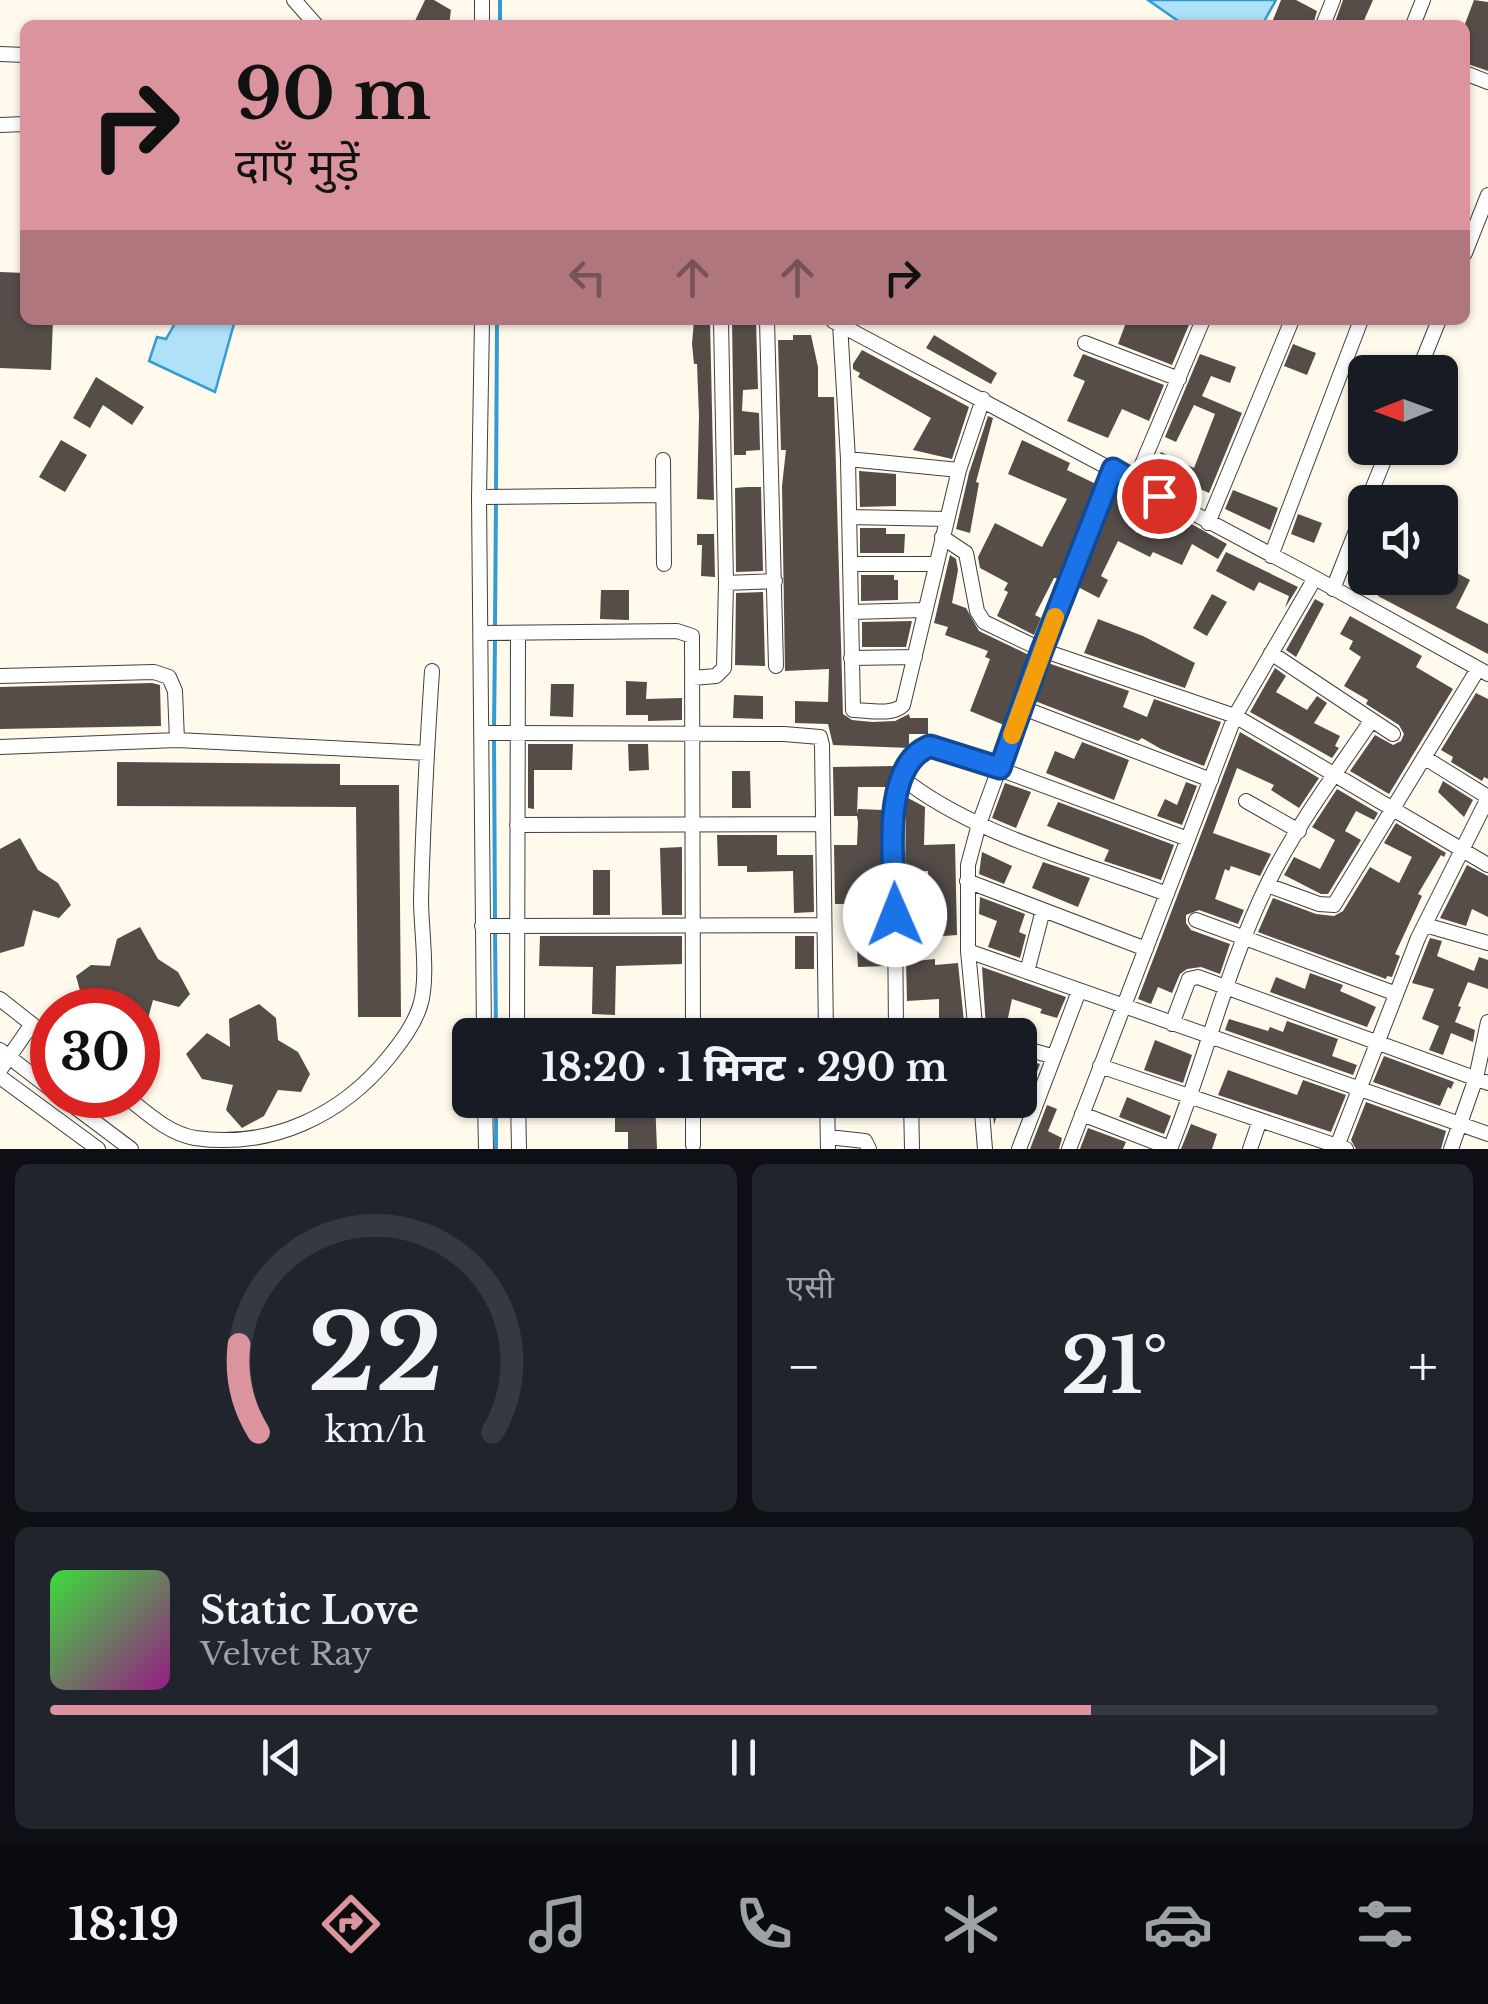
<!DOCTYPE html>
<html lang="hi">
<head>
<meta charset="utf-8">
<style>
	body { margin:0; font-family:"Libre Baskerville","Noto Sans Devanagari",serif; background:#20242c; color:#f1f3f6; height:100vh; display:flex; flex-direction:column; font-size:38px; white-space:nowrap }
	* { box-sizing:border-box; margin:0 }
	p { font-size:32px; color:#9ea1a6 }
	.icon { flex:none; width:55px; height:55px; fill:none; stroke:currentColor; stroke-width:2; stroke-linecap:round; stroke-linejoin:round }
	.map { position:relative; height:1149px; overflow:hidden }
	.side { display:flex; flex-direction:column; gap:15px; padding:15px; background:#0d0f14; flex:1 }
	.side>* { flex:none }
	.banner { position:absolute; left:20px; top:20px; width:1450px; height:305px; border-radius:15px; box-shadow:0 2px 8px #0004; background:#db949d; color:#111; overflow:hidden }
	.needle { width:65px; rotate:269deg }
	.buttons { position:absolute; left:1348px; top:355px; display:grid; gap:20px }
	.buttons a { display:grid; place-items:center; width:110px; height:110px; border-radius:15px; background:#171b24; box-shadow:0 2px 8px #0004; font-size:50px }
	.speed { position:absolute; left:30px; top:988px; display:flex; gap:20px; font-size:50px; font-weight:700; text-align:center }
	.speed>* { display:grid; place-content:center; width:130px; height:130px; border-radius:50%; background:#171b24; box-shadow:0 2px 8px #0004; line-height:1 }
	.speed .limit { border:15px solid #d22; background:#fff; color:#111 }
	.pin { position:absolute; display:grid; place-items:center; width:85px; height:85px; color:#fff; margin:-42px; border:5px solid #fff; border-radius:50%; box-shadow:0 2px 10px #0007 }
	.me { position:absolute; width:110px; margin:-55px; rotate:359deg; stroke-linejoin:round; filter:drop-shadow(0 0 8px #0008) }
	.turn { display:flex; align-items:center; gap:35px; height:210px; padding:0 50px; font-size:45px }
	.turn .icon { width:130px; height:130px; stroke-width:2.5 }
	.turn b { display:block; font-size:70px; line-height:85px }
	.lanes { display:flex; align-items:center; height:95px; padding:0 50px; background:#0003; justify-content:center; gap:50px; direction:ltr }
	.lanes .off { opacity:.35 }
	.big { font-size:75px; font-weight:800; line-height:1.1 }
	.side .widget { flex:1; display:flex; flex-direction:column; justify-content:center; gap:15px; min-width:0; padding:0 35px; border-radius:15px; background:#20242c }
	.side .dial { align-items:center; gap:0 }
	.dial svg { height:260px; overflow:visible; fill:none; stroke:#363941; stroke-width:7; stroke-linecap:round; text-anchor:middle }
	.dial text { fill:#f1f3f6; stroke:none }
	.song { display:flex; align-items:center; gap:30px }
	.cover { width:120px; height:120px; border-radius:15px; background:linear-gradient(135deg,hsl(120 70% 55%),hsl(310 70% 35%)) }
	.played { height:10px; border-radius:5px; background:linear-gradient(90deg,#db949d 75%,#363941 75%) }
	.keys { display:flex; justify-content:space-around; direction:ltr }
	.heat { display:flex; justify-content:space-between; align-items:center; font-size:55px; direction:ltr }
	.side .tiles { flex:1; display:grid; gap:15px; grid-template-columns:1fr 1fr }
	.widget:last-child { grid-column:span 2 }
	.trip { position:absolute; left:452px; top:1018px; width:585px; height:100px; border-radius:15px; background:#171b24; box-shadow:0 2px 8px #0004; font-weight:800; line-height:100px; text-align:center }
	.dock { display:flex; height:160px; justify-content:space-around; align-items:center; background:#090b0e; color:#9ea1a6 }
	.dock .icon { width:70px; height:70px }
	.dock .active { color:#db949d }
	.dock b { font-size:45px; color:#f1f3f6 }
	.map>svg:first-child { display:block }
	.water { fill:#afe1f8; stroke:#339cd2; stroke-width:2.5 }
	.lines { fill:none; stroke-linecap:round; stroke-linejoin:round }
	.stream { stroke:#339cd2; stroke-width:4 }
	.building { fill:#564d49 }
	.minor-casing { stroke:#404040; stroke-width:16 }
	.minor { stroke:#fff; stroke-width:14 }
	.route-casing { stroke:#114b97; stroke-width:25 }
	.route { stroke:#1a73e8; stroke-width:18 }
	.slow { stroke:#f59e0b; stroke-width:18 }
</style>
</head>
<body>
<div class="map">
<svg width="1488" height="1149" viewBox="0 0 1488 1149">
	<rect width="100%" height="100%" fill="#fffaec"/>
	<path class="water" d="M1148,0H1276L1262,25H1184Z
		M166,320H235L215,392L149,361L157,337L166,339L174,325Z"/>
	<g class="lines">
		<path class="stream" d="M500,25V0
			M496,490L497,320
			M495,625L496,502
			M494,729L495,639
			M494,739L495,919
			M495,929L496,1035
			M496,1100V1149"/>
	</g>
	<path class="building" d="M425,0H434L451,10L449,25H413Z
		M1281,0H1296L1317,11L1313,25H1271Z
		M1343,0H1373L1362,25H1334Z
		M1474,0L1488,2V71L1465,63V24Z
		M0,272L25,273V320H53L51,370L0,368Z
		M694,320H710L714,500L697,499L699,416L697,364H694L692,344Z
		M732,320H756L758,389L743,390L742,411L759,413L760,450L746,451V455H734Z
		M1127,320H1191L1172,365L1118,344Z
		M793,335H811L818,367V397H834L843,714L852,720L872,722L895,721L909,714L910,718H928V734H909V748L833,745L828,724L795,723V701L828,702L829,669L785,671L782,486L786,450H781L778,340H793Z
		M934,335L997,373L991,384L926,348Z
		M1293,344L1316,353L1307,375L1284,366Z
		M862,350L969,407L952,459L913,450L931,418L858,377L860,373L853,369V364Z
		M1083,354L1164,385L1149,421L1122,409L1108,438L1067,421L1085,381L1073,376Z
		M1200,354L1236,367L1230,383L1211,376L1202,396L1242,413L1209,493L1154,468L1161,452L1194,468L1215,414L1194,405L1176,442L1165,437Z
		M96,377L144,407L132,425L103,405L90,428L73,418Z
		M988,416L993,418L976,482L979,483L970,533L956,529L969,473Z
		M61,440L87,455L65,492L39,477Z
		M1022,440L1070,463L1067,470L1096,484L1059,578H1054L1035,615L1041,618L1034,635L997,616L1008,592L1004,590L1008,583L980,568L978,557L995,523L1042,547L1067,499L1008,474Z
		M859,471L896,474V506L860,507Z
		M747,487H761L763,571L736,572L735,488Z
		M1116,490L1172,519L1188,522L1227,544L1218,559L1192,544L1182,565L1153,552L1150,557L1118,541L1101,576L1108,580L1099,598L1078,587Z
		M1233,490L1278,508L1270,530L1225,509Z
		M1298,514L1322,523L1314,543L1291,534Z
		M860,528H886V534H905L904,553H860Z
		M697,534H714L715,577L701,576L702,545H697Z
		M1226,552L1298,587L1285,608L1289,596L1259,582L1254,591L1216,571Z
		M950,555L956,559L958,570L952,603L966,608L979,631L1029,655L1004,725L970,711L990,659L985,657L988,651L945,635L948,627L934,623Z
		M1440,564L1470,580L1456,608L1488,624V654L1378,596L1387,578H1440Z
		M861,575H894V580H898V600L861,601Z
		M601,590H629V620L600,619Z
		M763,592L765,666L735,665L736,593Z
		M1212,594L1227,602L1207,636L1193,628Z
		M1315,599L1324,604L1296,657L1286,650Z
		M1350,616L1422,656L1416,667L1453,689L1389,794L1350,771L1375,735L1393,745L1401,741L1404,734L1399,725L1366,704L1368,700L1344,686L1361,657L1349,649L1353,641L1340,634Z
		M1098,619L1143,636L1195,663L1185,688L1084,653Z
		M912,621L906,647H862V622Z
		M1048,663L1129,691L1123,707L1147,717L1154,699L1221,722L1204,766L1161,749L1142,738L1138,741L1035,701Z
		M1275,668L1286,676L1276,692L1307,710L1317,696L1327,703L1314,723L1340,736L1335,746L1339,748L1332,758L1250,712Z
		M626,681L647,682L646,699L682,698V720L648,721V715H626Z
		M152,683L160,685L161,726L0,729V687Z
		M551,684H574L573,717L550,716Z
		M1476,693L1488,699V779L1484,777L1482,781L1451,762L1453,757L1441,750Z
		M734,695L763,696V719L733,718Z
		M1240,732L1319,778L1299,808L1271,790L1274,785L1237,768L1213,833L1271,854L1260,876L1231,866L1229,871L1225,869L1215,899L1244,910L1238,924L1199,910L1186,915V923L1191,930L1230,944L1220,974L1201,967L1187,969L1180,974L1172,993L1158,987L1151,1004L1138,999Z
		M1082,742L1129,760L1114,800L1046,773L1055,751L1074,759Z
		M528,744H573L572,770H534V809L528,808Z
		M628,744H648L649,770L629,771Z
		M117,762L340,764V785H399L401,1017H358L356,807L117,806Z
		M895,766L887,787H858L857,814L858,809L883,810L884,889H860V904H835L834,845H857L858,822L857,816H834L833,767Z
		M732,771H750L751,808H732Z
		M1443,781L1473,800L1464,817L1438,792Z
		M1186,782L1197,786L1182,825L1157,816L1165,799L1177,805Z
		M1005,783L1031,792L1016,828L992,818Z
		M1337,789L1378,813L1374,820L1356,811L1345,831L1361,840L1328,894H1321L1284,875L1294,857L1320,869L1335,840L1312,827Z
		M906,797L925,807L924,845L955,844L957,935L930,937L928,871L905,872Z
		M1058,802L1174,845L1161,880L1104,861L1109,850L1047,826Z
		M1396,823L1446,853L1444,857L1441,855L1418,894L1422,896L1395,954L1400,956L1392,977L1387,976L1386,979L1258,932L1273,898L1316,914L1334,916L1343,911L1370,867L1399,883L1412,857L1384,843Z
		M717,835H777V855H813L814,912L794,913L793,871L747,872V866H718Z
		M20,838L38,870L58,883L71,905L59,918L33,910L24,946L0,953V849Z
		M682,847V915H662L660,848Z
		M982,852L1012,866L1004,884L979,874Z
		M1043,862L1090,878L1078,907L1032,888Z
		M1467,865L1488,876V917L1472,909L1466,926L1440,918Z
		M593,870H610V915H593Z
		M980,897L1025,914L1019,932L1026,935L1020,958L988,947L997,921L979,914Z
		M140,927L158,959L178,972L190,994L179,1007L153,1000L141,1045L138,1044V1010H111L113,1005L82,998L76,976L91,965L110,966L117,939Z
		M540,936H682V964L616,966L615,1015L592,1014L593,967L539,966Z
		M795,936H814V969H795Z
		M1430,938L1442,941L1437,956L1474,971L1479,957L1488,960V989L1468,982L1458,1006L1461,1007L1455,1022L1475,1030L1473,1042L1451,1033L1443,1055L1429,1050L1439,1026L1422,1019L1434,989L1412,983Z
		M885,947V966L858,967L857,948Z
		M935,959V965L958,963L965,1032H939V999L907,1001L906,962Z
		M982,967L1066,997L1057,1018L1040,1013L1042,1009L1012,999L1005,1032L986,1028Z
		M1310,973L1343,985L1340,991L1376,1007L1367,1027L1270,992L1276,977L1305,989Z
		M259,1004L276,1018L278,1040L298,1052L310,1074L301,1092L278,1090L264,1116L242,1128L226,1110L233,1085L202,1079L186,1054L207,1033L230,1047L229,1019Z
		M1229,1019L1268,1031L1270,1027L1283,1032L1287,1021L1338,1039L1332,1056L1357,1065L1353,1075L1225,1030Z
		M1155,1040L1192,1055L1183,1083L1144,1070Z
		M1384,1056L1454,1082L1451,1089L1448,1087L1440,1106L1373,1082Z
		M1020,1058L1040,1064L1020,1116V1109L1001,1102L994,1125L992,1100H1020Z
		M1228,1070L1297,1095L1303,1080L1346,1095L1331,1132L1218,1095Z
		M1127,1097L1171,1116L1164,1134L1119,1117Z
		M615,1100H655L657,1149H628V1132H615Z
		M1366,1102L1446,1131L1441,1149H1356L1351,1140Z
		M1047,1105L1057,1109L1048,1131L1062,1138L1059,1149H1030Z
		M1191,1124L1217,1134L1212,1149H1181Z
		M1088,1128L1126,1142L1123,1149H1080Z"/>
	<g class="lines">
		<defs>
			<path id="minor" d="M294,0L316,25
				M482,0V25
				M1323,25L1333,0
				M1413,25L1423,0
				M0,54L25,55
				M1465,73L1488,82
				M0,125L25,124
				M1465,253L1488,195
				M482,320L479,497L484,1035
				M721,320L726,583L775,581
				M767,320L776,666
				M833,321L1315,578L1488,674
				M840,324L848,459L853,710C868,710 892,716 903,705L959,470L983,399
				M1085,343L1179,379
				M1418,372L1439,320
				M848,459L959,470
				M663,460L664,564
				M1135,481L1203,320
				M479,497L663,495
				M1367,502L1389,448
				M849,517L947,519
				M1208,523L1292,320
				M942,537L966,553L977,611L984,622L1042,650L1235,716L1488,865
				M1271,556L1361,320
				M850,564H935
				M1333,589L1365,508
				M851,612L924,610
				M481,633L677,631L692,636L693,1035
				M1271,653L1393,734
				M851,658L915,657
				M0,676L154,672L169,677L175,691L177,740
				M693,678L716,676L724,668L726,583
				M1023,708L1211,780
				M482,733L784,734L820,737L822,745L826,1035
				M0,747L177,740L427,753
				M1425,758L1488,797
				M901,777C971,834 1082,862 1167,894
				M1246,801L1299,831
				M517,825L822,824
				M967,881L1146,949
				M1267,885L1319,904L1334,905L1478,669
				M1196,920L1394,993
				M1425,925L1488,943
				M482,926L824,925
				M968,951L1488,1134
				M1027,972L1043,910
				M0,999L52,1040
				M1172,1024L1189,979L1198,977L1488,1083
				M517,1028L883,1027L907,1035
				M896,1030L894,800L901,777L922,749L937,746L1188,839
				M517,1035L518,633
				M976,1035L968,951V865L979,824L1042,650L1113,469
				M1020,1047L1051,1056
				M0,1050L52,1090
				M1100,1066L1346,1149
				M0,1070L32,1024
				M0,1077L98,1149
				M59,1095L131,1149
				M124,1095C146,1112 167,1133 195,1138C272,1149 342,1115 389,1057C401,1042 414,1025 420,1006C429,978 421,930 421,899C423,823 427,747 432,671
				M485,1100L486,1149
				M518,1100L519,1149
				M827,1100L828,1149
				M911,1100L912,1149
				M981,1100L985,1149
				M1082,1114L1170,1148
				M828,1137L865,1141L869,1149
				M693,1145V1100
				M1019,1149L1079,991
				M1069,1149L1235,716L1315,578
				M1170,1149C1205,1062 1227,966 1268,883C1296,826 1336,773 1371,721
				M1250,1149L1260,1120
				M1336,1149L1418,938L1488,798
				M1451,1149L1476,1078L1488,1022"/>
		</defs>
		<use href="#minor" class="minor-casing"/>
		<use href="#minor" class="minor"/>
	</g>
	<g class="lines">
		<defs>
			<path id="route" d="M895,915C895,870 878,766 930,746L1000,768L1042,650L1113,469L1159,496"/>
		</defs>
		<use href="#route" class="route-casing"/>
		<use href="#route" class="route"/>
		<path class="slow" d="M1012,735L1055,617"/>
	</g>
</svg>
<div class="buttons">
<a><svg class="needle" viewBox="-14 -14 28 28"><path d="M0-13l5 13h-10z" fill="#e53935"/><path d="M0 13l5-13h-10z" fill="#9ea1a6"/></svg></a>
<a><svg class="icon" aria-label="sound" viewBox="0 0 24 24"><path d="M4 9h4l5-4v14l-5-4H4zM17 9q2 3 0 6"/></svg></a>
</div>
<div class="speed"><div class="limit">30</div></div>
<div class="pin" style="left:1159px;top:496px;background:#d93025"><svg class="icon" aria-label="arrive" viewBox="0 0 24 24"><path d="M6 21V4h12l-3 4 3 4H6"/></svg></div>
<svg class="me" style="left:895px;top:915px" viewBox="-20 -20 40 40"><circle r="19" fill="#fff"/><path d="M0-13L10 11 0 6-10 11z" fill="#1a73e8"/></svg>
<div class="trip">18:20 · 1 मिनट · 290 m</div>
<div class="banner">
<div class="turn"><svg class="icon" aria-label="right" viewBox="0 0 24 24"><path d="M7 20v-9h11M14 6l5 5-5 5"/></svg><div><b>90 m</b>दाएँ मुड़ें</div></div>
<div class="lanes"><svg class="icon off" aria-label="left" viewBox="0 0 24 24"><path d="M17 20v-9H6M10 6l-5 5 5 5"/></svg><svg class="icon off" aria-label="ahead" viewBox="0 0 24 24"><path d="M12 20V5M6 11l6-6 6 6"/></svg><svg class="icon off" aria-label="ahead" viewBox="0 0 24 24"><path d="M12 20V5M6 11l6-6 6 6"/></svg><svg class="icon" aria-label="right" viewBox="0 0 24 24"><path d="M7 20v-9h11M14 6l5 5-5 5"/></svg></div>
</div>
</div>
<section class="side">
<div class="tiles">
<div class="widget dial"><svg viewBox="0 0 100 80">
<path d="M14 69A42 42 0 1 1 86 69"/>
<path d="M14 69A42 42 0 0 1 8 42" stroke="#db949d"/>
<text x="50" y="56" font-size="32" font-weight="700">22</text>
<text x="50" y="72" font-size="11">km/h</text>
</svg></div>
<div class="widget"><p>एसी</p>
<div class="heat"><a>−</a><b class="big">21°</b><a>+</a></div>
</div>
<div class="widget">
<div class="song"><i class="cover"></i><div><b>Static Love</b><p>Velvet Ray</p></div></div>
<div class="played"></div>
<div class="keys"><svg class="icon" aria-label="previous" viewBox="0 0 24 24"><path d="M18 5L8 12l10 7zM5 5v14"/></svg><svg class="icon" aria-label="pause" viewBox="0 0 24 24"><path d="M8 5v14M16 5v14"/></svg><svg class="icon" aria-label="next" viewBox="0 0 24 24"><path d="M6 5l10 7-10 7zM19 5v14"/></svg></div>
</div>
</div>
</section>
<nav class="dock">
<b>18:19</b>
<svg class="icon active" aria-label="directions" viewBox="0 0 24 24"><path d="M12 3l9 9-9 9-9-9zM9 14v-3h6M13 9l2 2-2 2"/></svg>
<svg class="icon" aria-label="music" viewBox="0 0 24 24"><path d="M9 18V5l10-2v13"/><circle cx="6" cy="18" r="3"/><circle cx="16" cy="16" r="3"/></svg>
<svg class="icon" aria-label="phone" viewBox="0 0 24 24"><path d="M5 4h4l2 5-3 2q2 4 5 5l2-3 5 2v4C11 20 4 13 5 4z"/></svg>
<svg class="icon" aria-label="climate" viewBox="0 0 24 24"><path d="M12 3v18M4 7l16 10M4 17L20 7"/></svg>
<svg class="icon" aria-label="car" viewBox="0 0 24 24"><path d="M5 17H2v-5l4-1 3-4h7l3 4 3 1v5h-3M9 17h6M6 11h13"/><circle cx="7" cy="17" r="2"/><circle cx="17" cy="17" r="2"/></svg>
<svg class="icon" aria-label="filters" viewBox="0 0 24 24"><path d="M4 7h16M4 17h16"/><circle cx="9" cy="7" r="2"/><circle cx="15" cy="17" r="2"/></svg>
</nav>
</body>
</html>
